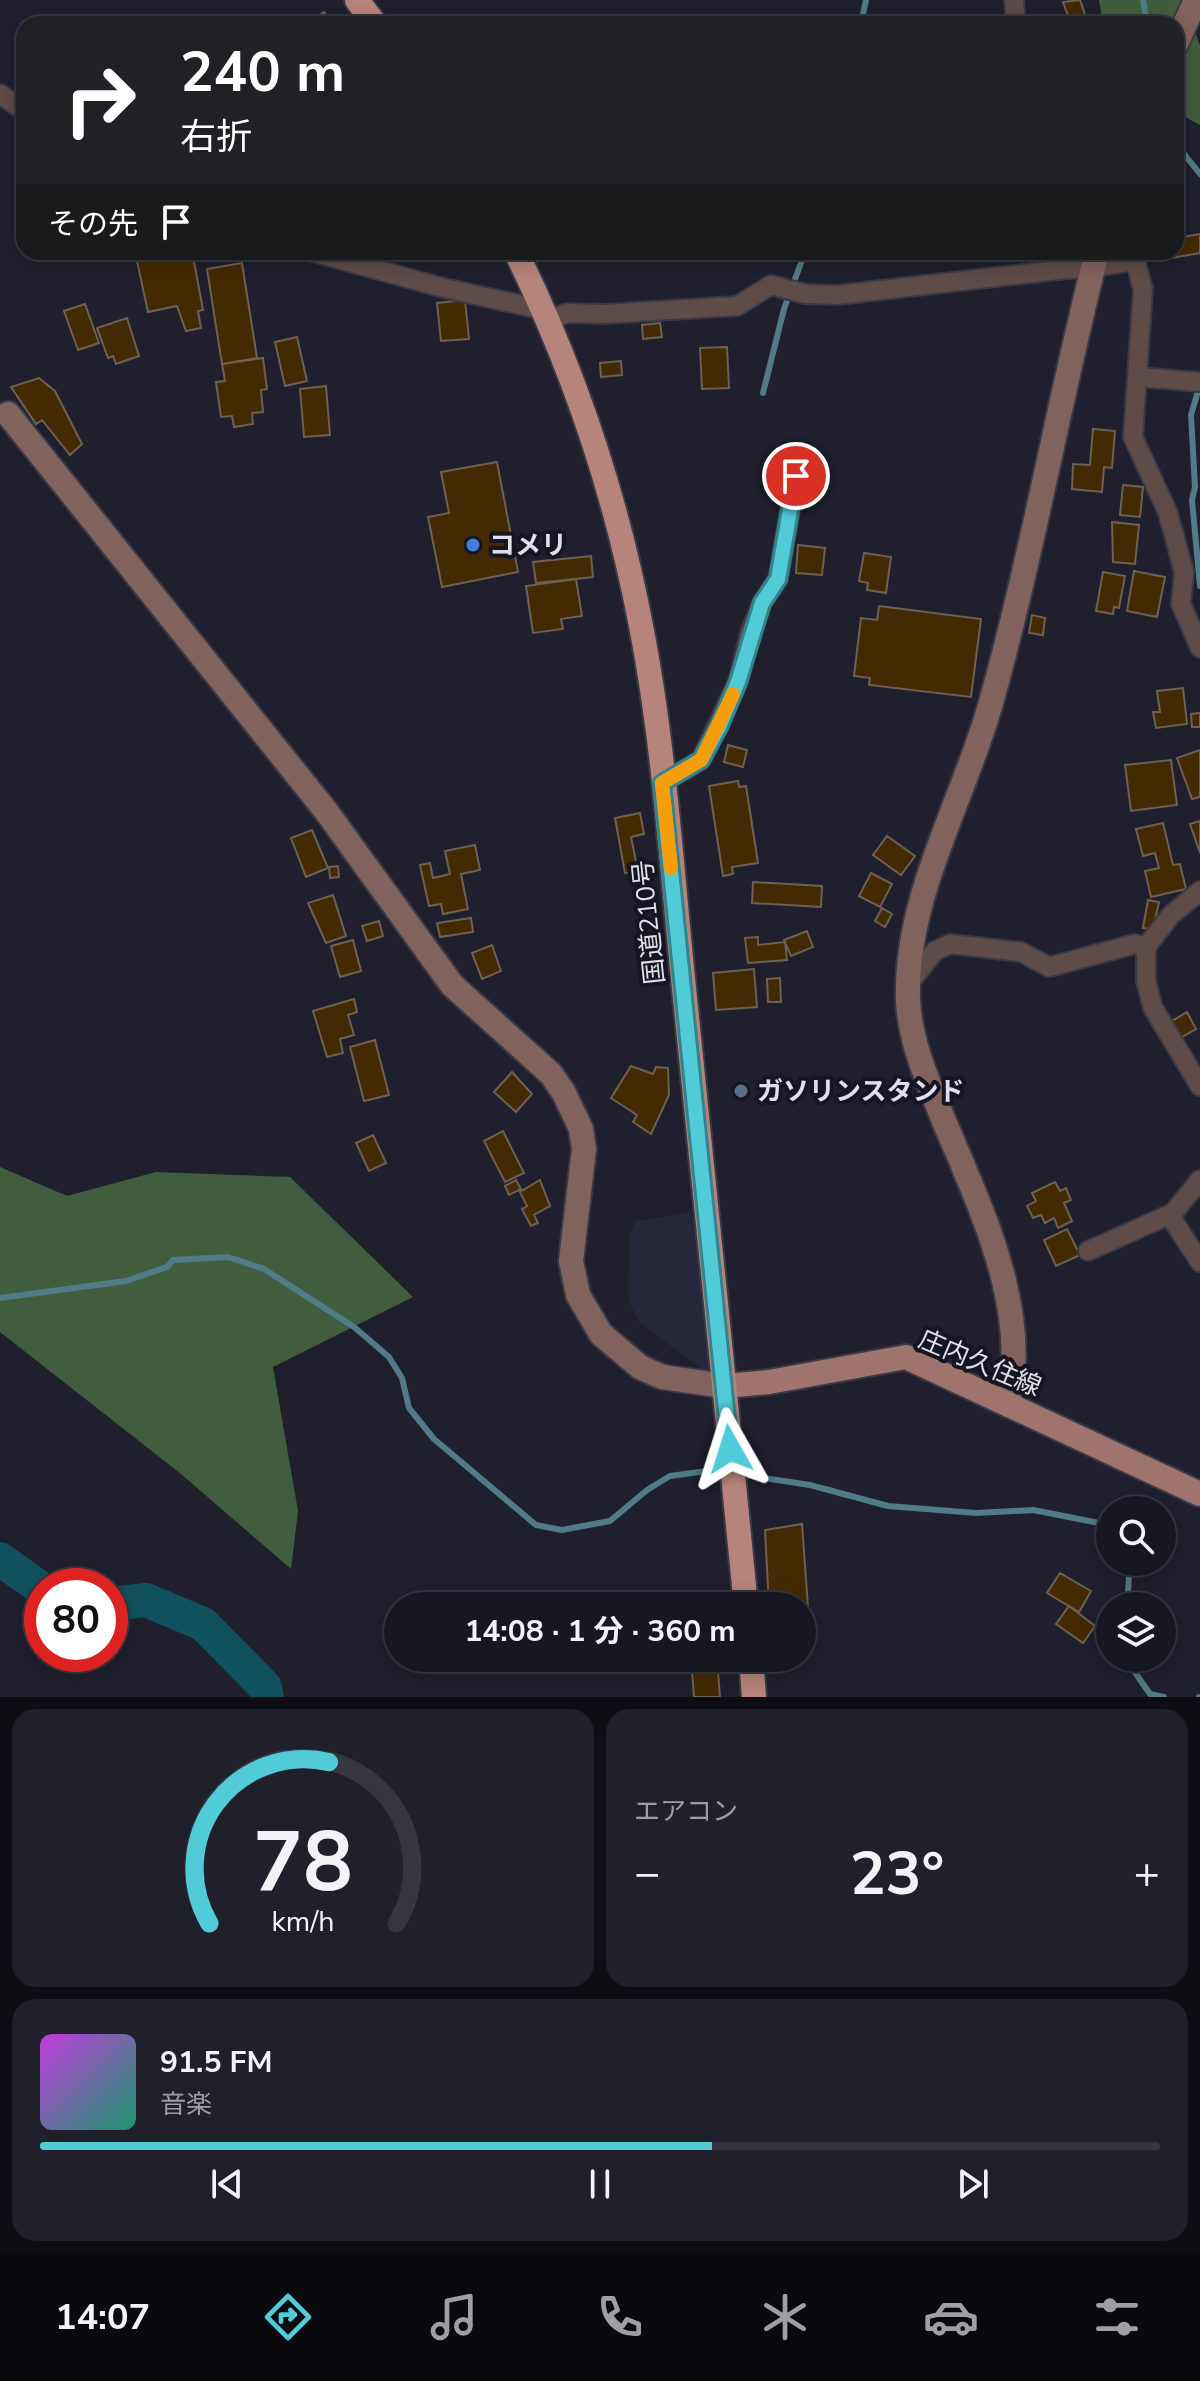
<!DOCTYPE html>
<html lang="ja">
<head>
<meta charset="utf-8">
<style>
	body { margin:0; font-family:"Nunito Sans","Noto Sans JP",sans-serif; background:#20202a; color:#f1f3f6; height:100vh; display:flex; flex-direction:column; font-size:30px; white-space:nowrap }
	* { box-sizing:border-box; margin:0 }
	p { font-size:26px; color:#9e9fa5 }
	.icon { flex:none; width:44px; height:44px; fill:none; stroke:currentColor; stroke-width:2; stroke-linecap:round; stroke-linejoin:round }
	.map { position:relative; height:1697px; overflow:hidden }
	.panel { display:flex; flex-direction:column; gap:12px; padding:12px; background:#0d0d13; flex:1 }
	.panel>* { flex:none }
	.top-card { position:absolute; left:16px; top:16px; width:1168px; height:244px; border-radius:24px; box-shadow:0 4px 20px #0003,0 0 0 2px #363640; background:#202124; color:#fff; overflow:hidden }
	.fabs { position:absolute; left:1096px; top:1496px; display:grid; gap:16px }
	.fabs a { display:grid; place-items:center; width:80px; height:80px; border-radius:50%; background:#171722; box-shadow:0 4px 20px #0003,0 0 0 2px #363640; font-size:40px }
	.speed { position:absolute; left:24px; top:1568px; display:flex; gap:16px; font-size:40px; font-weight:700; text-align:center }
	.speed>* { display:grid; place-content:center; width:104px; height:104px; border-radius:50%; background:#171722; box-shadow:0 4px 20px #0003,0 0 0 2px #363640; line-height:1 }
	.speed .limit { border:12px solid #d22; background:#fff; color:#111 }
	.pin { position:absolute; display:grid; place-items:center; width:68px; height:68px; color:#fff; margin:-34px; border:4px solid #fff; border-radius:50%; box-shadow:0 2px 8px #0007 }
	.me { position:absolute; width:88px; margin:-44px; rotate:354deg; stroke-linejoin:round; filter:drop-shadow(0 0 6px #0008) }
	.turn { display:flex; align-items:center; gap:28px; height:168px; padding:0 32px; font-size:36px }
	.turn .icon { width:104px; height:104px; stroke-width:2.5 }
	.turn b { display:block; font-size:56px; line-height:68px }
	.then { display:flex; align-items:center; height:76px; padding:0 32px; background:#0003; gap:16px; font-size:30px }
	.big { font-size:60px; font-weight:700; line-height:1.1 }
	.panel .card { flex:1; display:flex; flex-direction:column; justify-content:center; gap:12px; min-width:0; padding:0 28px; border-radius:24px; background:#20202a }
	.panel .dial { align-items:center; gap:0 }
	.dial svg { height:208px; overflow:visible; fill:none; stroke:#363640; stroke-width:7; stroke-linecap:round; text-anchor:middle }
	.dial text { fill:#f1f3f6; stroke:none }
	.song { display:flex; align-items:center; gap:24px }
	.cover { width:96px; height:96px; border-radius:12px; background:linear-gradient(135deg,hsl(290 70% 55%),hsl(160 70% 35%)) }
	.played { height:8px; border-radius:4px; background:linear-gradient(90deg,#52cbd9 60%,#363640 60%) }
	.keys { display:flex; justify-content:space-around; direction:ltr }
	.heat { display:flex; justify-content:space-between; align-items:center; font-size:44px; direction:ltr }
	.panel .tiles { flex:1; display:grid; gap:12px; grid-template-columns:1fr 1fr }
	.card:last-child { grid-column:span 2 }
	.trip { position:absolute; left:384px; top:1592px; width:432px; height:80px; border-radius:40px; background:#171722; box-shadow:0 4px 20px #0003,0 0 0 2px #363640; font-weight:700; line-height:80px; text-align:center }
	.tab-bar { display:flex; height:128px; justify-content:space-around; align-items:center; background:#09090e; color:#9e9fa5 }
	.tab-bar .icon { width:56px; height:56px }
	.tab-bar .current { color:#52cbd9 }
	.tab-bar b { font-size:36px; color:#f1f3f6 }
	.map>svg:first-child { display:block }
	.built { fill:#27273b }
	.forest { fill:#405e3d }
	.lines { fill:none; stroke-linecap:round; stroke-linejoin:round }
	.stream { stroke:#4f7c88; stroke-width:6 }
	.river { stroke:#11515e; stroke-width:34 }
	.building { fill:#442a02; stroke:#6d6153; stroke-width:2 }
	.street-casing { stroke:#3a3a47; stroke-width:22 }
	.secondary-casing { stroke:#3a3a47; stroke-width:28 }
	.primary-casing { stroke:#3a3a47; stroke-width:28 }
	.highway-casing { stroke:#3a3a47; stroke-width:28 }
	.street { stroke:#5f4b47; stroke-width:18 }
	.secondary { stroke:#82625c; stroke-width:24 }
	.primary { stroke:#9e746c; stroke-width:24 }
	.highway { stroke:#b6847b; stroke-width:24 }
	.route-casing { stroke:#35848d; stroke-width:20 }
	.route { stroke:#52cbd9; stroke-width:14 }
	.slow { stroke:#f59e0b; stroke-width:14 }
	.shop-dot { fill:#3f7fe0; stroke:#161623; stroke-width:3 }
	.service-dot { fill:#5c6f8a; stroke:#161623; stroke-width:3 }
	.labels { text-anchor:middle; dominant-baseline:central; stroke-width:8; stroke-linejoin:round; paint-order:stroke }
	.poi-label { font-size:26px; font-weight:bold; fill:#dfe0e9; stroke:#161623; text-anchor:start }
	.street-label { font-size:26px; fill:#dfe0e9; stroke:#161623 }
</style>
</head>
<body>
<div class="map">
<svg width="1200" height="1697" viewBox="0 0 1200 1697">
	<rect width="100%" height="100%" fill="#1f1f2d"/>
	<path class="built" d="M691,1213L702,1237L710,1375L639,1322L628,1299L629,1238L635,1221Z"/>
	<path class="forest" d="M1099,0H1184L1200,46V125L1176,112V24H1103Z
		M0,1167L67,1196L156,1172L290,1177L413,1297L273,1367L298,1511L291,1569L181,1474L0,1332Z"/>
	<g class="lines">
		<path class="stream" d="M1143,0L1147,24
			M861,24L866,0
			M1176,144L1200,174
			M1200,384L1191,415L1195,487L1192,500L1200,586
			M763,393L784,309L805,252
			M0,1298L126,1281L167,1267L173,1260L228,1257L264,1269L354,1327L389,1357L402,1378L409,1408L434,1439L536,1525L562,1530L610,1521L647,1490L670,1476L707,1471L726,1473
			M737,1474L810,1485L888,1506L976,1513L1033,1510L1104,1524L1110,1529
			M1127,1606L1130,1562
			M1125,1658L1150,1694L1164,1697
			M1199,1697H1200"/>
		<path class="river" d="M0,1559L42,1589
			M110,1604L146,1600L203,1624L265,1687L267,1697"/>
	</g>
	<path class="building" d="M1080,0L1087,20L1071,24L1063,2Z
		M324,12L333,24H308Z
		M1200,234V253L1171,258L1170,252H1176V238Z
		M1031,252H1063L1032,258Z
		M170,255L171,261L193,256L203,310L198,311L201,328L186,331L177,306L148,312L137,261Z
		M242,263L257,358L222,364L207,269Z
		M465,300L469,339L441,341L437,303Z
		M85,304L99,343L78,350L64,311Z
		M127,318L139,356L116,364L113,356L108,358L97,328Z
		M660,323L662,337L643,339L642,325Z
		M297,337L307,381L285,386L275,342Z
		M727,347L729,388L702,389L700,348Z
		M263,358L267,389L261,390L263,412L252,413L253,424L234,427L232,416L221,417L216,382L225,381L222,364Z
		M621,361L622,375L601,377L600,363Z
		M39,378L55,391L82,444L70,455L42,420L36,424L11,387Z
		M326,386L330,435L304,437L300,389Z
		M1093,429L1115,431L1112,468L1104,467L1102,492L1072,489L1073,464L1090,465Z
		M497,462L518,572L442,587L428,517L449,513L441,472Z
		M1123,485L1143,487L1140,517L1120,515Z
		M1112,522L1139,525L1135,564L1113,562Z
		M798,545L825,548L822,575L796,573Z
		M864,553L891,557L886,593L867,590L868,583L859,581Z
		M591,556L593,577L536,583L533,562Z
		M1134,571L1165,577L1157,617L1127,611Z
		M1103,572L1125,576L1119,608L1114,607L1113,614L1096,611Z
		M576,579L582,616L561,619L563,629L533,633L526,586Z
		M879,606L981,619L971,697L869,685L870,678L854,676L861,618L877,620Z
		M1032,615L1045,618L1043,635L1029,633Z
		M1183,688L1187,724L1156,728L1153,712H1160L1157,691Z
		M1200,713V727H1192L1191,714Z
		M728,745L747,750L743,767L724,762Z
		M1200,750V797L1192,799L1177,758Z
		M1171,760L1177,805L1131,811L1125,765Z
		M738,781L739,787L746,786L758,863L732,867L733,874L723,876L709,786Z
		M640,813L644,834L631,837L638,871L625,873L615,818Z
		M1200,821V853L1190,824Z
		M1163,823L1173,865L1180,864L1186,889L1151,897L1145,871L1159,868L1155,853L1143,856L1136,829Z
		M312,830L328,868L306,877L291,838Z
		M887,836L915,856L901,875L873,855Z
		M475,845L480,870L461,874L468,909L443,914L441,904L429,906L420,865L430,863L433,878L450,874L445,851Z
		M338,866L339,877L330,878L329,867Z
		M871,873L892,884L880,907L859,896Z
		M753,882L822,886L821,907L752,903Z
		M333,895L346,936L326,943L308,903Z
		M1148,900L1159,902L1153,930L1143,928Z
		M882,908L892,914L885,927L875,921Z
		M471,918L473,932L440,937L437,923Z
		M379,921L383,936L367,941L362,926Z
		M807,931L813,947L791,956L784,940Z
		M758,937V945L785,942L787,960L748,963L745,938Z
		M353,940L361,971L340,977L331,946Z
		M492,945L501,971L482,979L472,953Z
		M754,969L757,1007L716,1010L713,973Z
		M780,978L781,1002H768L767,979Z
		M354,999L357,1012L348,1015L354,1035L340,1039L343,1053L327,1057L313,1011Z
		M1187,1012L1196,1029L1182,1037L1172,1021Z
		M375,1040L389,1095L364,1101L350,1047Z
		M631,1066L653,1074L656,1067L668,1068L669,1095L651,1134L633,1122L637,1115L611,1098Z
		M512,1072L532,1094L516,1112L494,1092Z
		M503,1131L524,1173L505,1182L484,1141Z
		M373,1135L386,1163L369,1171L356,1143Z
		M516,1180L521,1189L509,1195L505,1186Z
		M540,1180L550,1206L534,1215L538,1223L531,1226L522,1209L527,1206L520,1192Z
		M1055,1182L1060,1191L1066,1188L1071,1200L1064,1203L1072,1221L1058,1228L1054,1218L1045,1223L1041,1215L1033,1218L1027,1206L1036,1201L1032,1193Z
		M1067,1229L1080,1255L1056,1266L1044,1240Z
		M802,1524L808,1607L769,1606L765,1530Z
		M1060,1573L1091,1591L1079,1612L1047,1593Z
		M712,1592L713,1606H686L685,1593Z
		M1069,1606L1095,1626L1083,1643L1056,1624Z
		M691,1658H717L720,1697H694Z"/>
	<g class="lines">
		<defs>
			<path id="street" d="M1014,0L1016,24
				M0,94L24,111
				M313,252L440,287L544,310
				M1133,252L1143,289L1133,437L1168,513L1184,572L1181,604L1200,648
				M549,320L567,313L604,314L737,306L771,285L805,294L837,295L1067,269C1091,270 1113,263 1137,261
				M1139,377L1200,382
				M662,783L701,760L738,682L750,633L762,603L778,579L796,476
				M1200,891L1171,915L1146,947V981L1153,1008L1200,1086
				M909,983L935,951L950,944L1021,952L1049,967L1135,944L1146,947
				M1200,1180L1173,1213L1174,1222L1200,1262
				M1088,1251L1173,1213"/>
			<path id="secondary" d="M1176,44L1196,0
				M8,414L326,811L452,985L551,1074L564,1093L581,1129L584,1149L571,1261L578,1295L601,1334L640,1367L662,1377L724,1386
				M1008,1405C1031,1309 980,1207 944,1121C928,1081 910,1043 908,1000C905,894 965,799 992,699C1033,552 1059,400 1097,252"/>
			<path id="primary" d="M724,1386L769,1382L906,1357L1200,1494"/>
			<path id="highway" d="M357,0L375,24
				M516,252C575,372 616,495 641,626C665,748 672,875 685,998C706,1201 726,1403 746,1606
				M751,1658L754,1697"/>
		</defs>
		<use href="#street" class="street-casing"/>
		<use href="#secondary" class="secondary-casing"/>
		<use href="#primary" class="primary-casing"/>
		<use href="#highway" class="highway-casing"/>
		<use href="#street" class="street"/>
		<use href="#secondary" class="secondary"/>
		<use href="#primary" class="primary"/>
		<use href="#highway" class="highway"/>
	</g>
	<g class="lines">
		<defs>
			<path id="route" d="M730,1449L662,783L701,760L719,727L738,682L762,603L778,579L796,476"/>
		</defs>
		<use href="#route" class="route-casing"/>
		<use href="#route" class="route"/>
		<path class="slow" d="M671,868L662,783L701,760L733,694"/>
	</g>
	<circle class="shop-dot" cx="473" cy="545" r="8"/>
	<circle class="service-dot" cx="741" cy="1091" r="8"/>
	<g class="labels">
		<g class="poi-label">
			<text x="489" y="545">コメリ</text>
			<text x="757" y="1091">ガソリンスタンド</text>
		</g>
		<g class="street-label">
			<text transform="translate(649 922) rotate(-96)">国道210号</text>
			<text transform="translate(980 1363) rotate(23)">庄内久住線</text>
		</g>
	</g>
</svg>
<div class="fabs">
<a><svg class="icon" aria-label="search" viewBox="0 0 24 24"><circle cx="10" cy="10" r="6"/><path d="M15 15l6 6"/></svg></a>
<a><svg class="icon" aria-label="layers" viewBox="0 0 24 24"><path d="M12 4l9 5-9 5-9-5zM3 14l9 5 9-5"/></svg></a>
</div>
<div class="speed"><div class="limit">80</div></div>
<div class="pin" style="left:796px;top:476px;background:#d93025"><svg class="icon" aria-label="arrive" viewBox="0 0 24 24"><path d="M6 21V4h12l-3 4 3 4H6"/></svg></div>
<svg class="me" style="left:730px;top:1449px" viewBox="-20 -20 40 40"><path d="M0-17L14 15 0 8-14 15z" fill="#52cbd9" stroke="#fff" stroke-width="4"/></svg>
<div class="trip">14:08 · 1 分 · 360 m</div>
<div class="top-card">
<div class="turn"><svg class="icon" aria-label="right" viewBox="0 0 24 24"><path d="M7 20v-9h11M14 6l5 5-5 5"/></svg><div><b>240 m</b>右折</div></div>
<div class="then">その先<svg class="icon" aria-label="arrive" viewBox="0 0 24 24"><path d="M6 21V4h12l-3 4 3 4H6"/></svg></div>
</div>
</div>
<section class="panel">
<div class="tiles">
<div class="card dial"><svg viewBox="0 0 100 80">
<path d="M14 69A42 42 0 1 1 86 69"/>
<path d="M14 69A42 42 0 0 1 60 7" stroke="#52cbd9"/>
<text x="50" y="56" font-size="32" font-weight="700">78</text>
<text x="50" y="72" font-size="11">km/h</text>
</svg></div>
<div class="card"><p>エアコン</p>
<div class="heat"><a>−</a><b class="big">23°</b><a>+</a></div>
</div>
<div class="card">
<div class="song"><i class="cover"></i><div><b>91.5 FM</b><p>音楽</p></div></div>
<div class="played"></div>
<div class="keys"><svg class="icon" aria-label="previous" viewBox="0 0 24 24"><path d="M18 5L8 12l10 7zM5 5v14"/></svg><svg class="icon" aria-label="pause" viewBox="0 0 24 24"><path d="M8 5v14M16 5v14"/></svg><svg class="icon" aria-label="next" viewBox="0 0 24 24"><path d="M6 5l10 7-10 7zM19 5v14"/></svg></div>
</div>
</div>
</section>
<nav class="tab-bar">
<b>14:07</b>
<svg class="icon current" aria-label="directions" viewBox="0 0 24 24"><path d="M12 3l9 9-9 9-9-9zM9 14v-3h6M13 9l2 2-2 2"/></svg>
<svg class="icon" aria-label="music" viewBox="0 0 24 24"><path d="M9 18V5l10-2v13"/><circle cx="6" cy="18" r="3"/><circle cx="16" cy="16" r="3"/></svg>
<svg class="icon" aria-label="phone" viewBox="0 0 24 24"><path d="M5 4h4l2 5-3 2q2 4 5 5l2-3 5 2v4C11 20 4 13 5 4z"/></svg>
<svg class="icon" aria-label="climate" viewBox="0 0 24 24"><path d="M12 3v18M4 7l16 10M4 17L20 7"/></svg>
<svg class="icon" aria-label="car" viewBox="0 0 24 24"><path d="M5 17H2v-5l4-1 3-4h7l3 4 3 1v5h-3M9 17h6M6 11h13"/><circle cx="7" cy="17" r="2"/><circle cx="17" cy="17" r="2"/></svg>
<svg class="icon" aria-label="filters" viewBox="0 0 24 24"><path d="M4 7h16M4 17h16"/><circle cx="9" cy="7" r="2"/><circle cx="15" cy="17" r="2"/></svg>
</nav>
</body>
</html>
